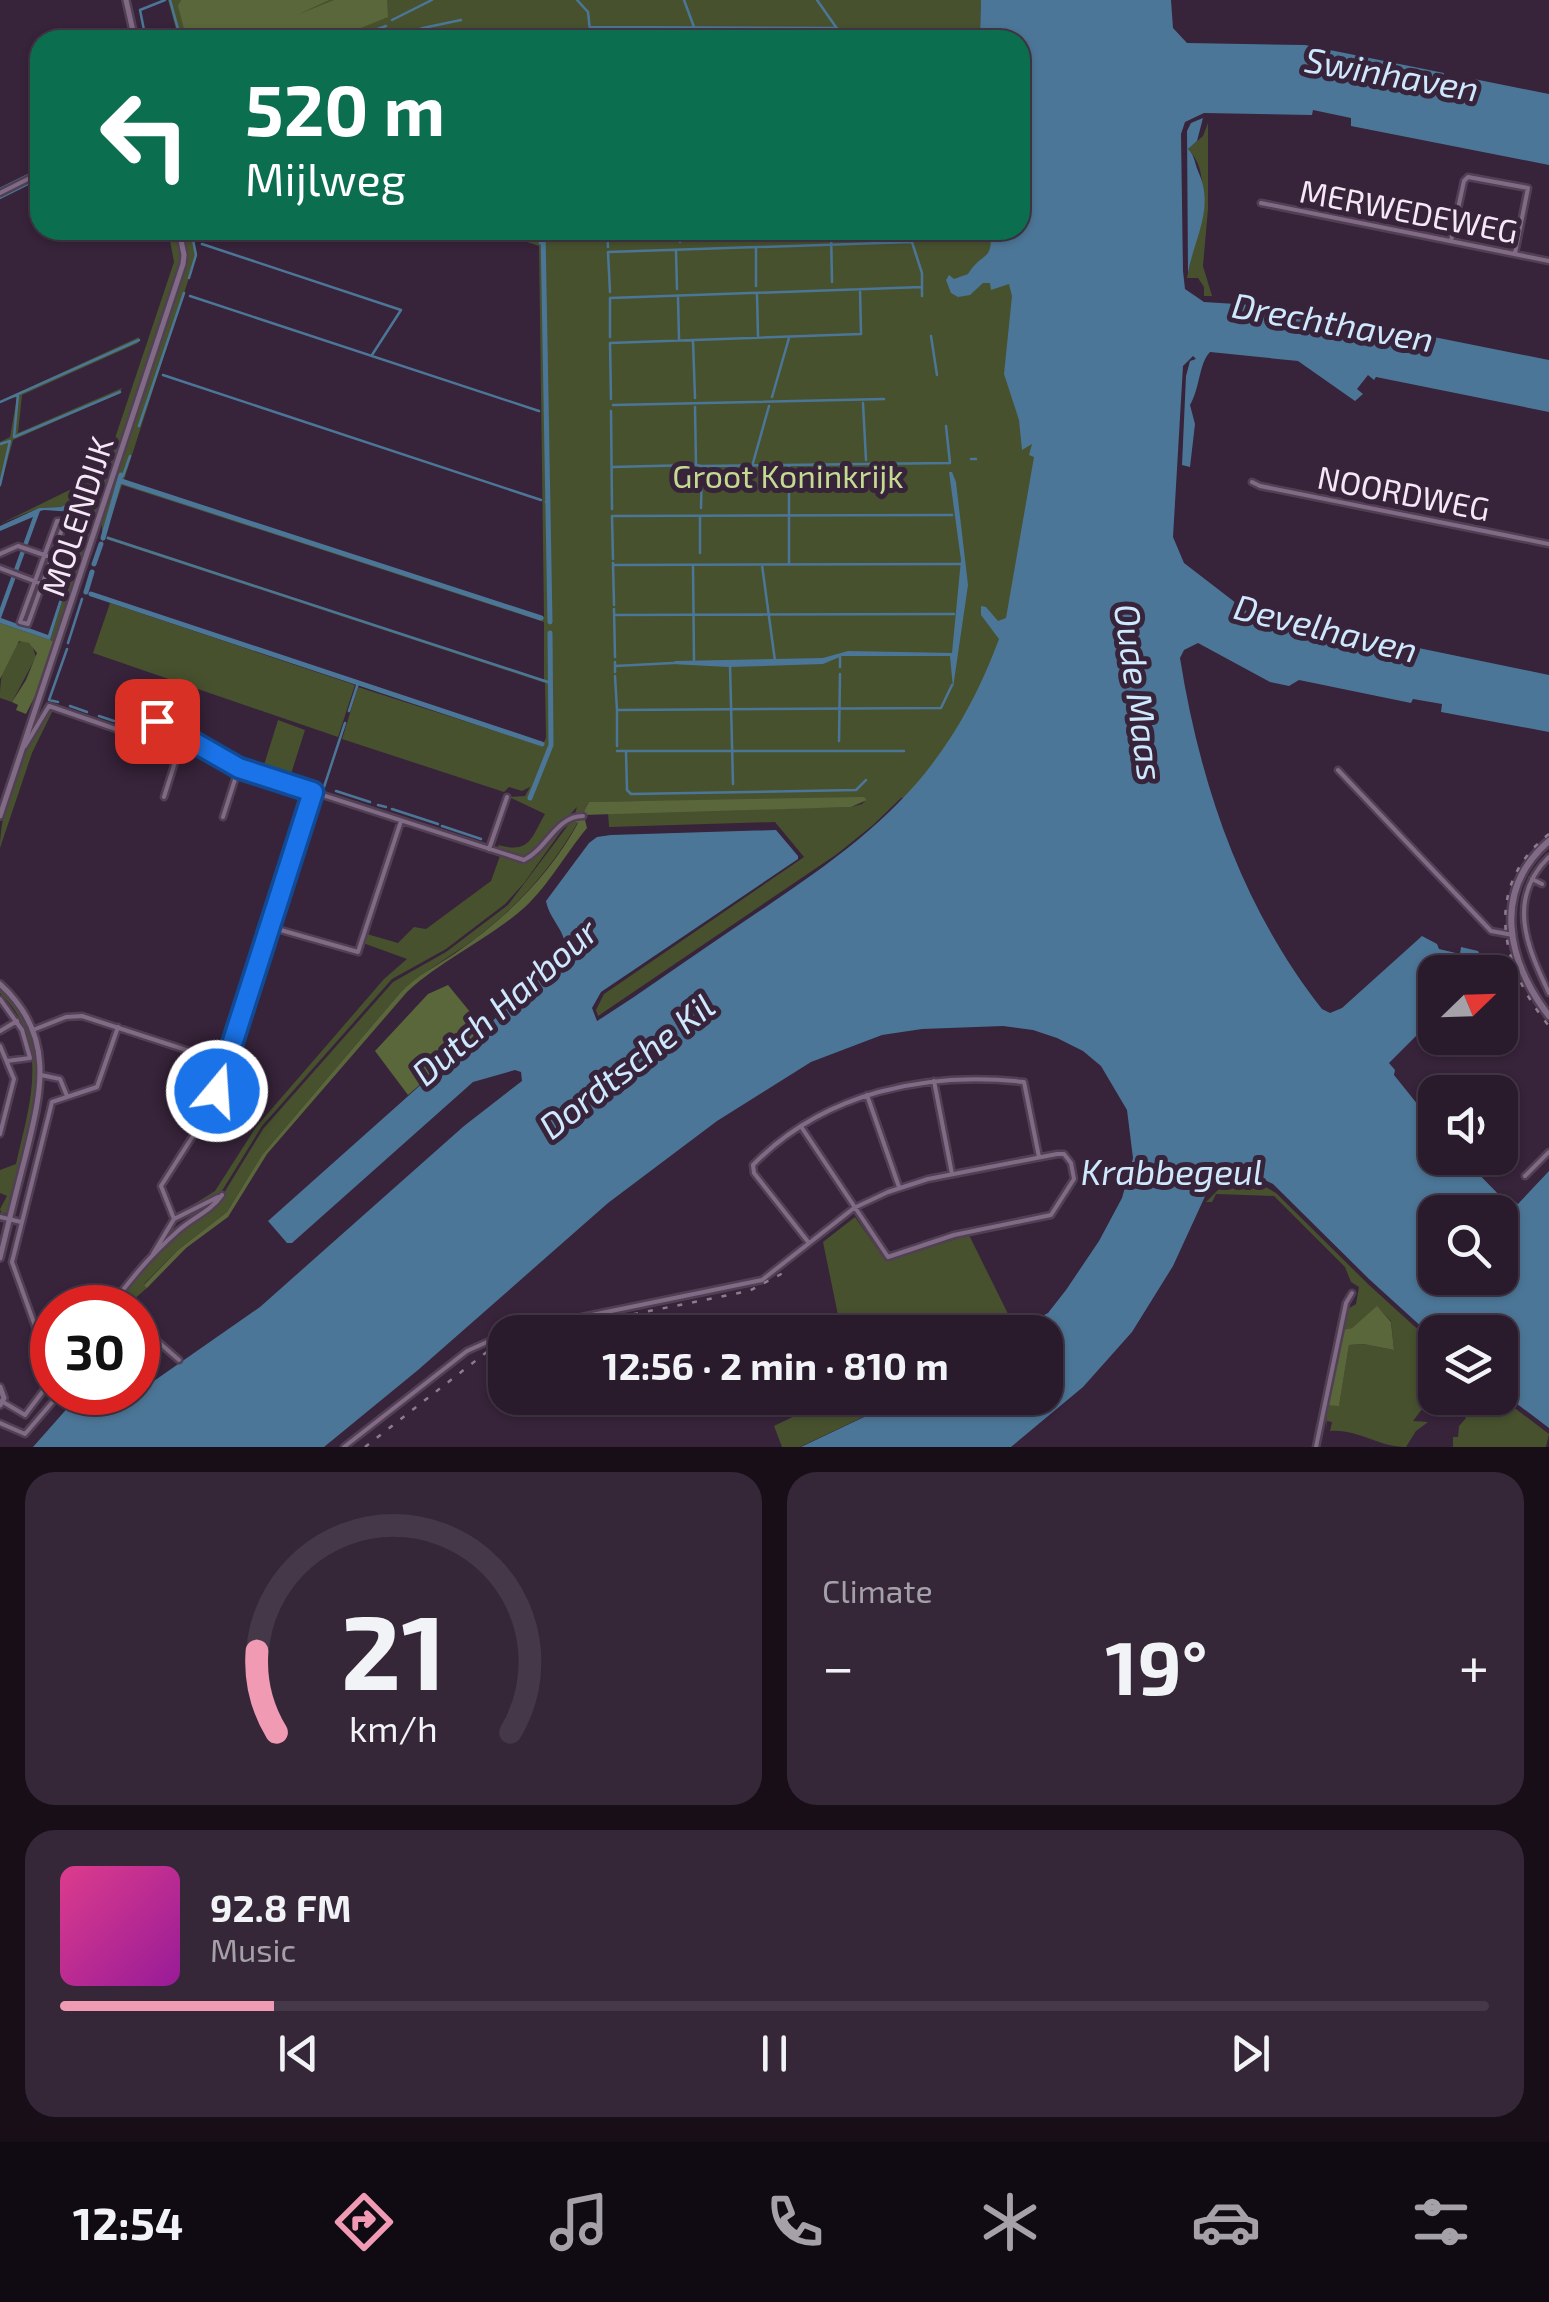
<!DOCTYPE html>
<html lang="en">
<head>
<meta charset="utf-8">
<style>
	body { margin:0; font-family:"Exo 2",sans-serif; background:#352738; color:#f1f3f6; height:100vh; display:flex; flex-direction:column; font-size:38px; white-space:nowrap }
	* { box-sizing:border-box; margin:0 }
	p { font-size:32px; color:#a5a1a9 }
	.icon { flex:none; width:55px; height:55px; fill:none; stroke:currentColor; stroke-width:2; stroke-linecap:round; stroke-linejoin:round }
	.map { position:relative; height:1447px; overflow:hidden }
	.drawer { display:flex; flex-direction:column; gap:25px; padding:25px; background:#170e18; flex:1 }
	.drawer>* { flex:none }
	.hud { position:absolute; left:30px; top:30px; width:1000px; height:210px; border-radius:30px; box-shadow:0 2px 8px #0004,0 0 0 2px #453848; background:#0b6e4f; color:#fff; overflow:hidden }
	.needle { width:65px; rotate:67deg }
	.fabs { position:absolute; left:1418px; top:955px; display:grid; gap:20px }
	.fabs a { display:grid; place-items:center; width:100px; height:100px; border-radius:20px; background:#291a2c; box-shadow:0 2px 8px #0004,0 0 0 2px #453848; font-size:50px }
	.speed { position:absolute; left:30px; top:1285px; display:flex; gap:20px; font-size:50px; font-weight:700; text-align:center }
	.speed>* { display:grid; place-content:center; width:130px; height:130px; border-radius:50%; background:#291a2c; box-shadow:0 2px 8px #0004,0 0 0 2px #453848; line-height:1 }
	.speed .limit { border:15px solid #d22; background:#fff; color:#111 }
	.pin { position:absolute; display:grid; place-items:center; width:85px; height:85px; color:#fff; margin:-42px; border-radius:20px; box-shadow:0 5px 15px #0006 }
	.me { position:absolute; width:110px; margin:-55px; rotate:18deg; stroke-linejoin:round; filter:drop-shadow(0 0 8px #0008) }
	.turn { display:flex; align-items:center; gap:35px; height:210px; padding:0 50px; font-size:45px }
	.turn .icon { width:130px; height:130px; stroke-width:2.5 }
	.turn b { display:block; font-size:70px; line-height:85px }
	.big { font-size:75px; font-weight:700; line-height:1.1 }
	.drawer .tile { flex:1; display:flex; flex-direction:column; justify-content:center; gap:15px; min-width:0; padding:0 35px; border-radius:30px; background:#352738 }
	.drawer .dial { align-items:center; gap:0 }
	.dial svg { height:260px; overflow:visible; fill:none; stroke:#453848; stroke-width:7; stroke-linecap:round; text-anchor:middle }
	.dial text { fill:#f1f3f6; stroke:none }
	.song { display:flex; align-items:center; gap:30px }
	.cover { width:120px; height:120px; border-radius:15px; background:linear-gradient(135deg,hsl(330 70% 55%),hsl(300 70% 35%)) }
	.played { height:10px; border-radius:5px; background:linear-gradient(90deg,#f19ab4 15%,#453848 15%) }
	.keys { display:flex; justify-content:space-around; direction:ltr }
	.heat { display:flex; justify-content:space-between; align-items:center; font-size:55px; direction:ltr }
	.drawer .tiles { flex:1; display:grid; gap:25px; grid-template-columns:1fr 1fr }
	.tile:last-child { grid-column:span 2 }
	.trip { position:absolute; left:488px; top:1315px; width:575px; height:100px; border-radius:30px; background:#291a2c; box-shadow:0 2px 8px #0004,0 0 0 2px #453848; font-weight:700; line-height:100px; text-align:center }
	.dock { display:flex; height:160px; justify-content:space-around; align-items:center; background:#100a12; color:#a5a1a9 }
	.dock .icon { width:70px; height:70px }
	.dock .selected { color:#f19ab4 }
	.dock b { font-size:45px; color:#f1f3f6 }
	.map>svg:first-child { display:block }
	.green { fill:#47512e }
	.forest { fill:#5a673a }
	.water { fill:#4c7697; fill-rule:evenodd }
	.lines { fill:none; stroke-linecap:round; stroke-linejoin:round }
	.stream { stroke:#4c7697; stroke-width:2.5 }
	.canal { stroke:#4c7697; stroke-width:5 }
	.minor-casing { stroke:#514053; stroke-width:9 }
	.tertiary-casing { stroke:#514053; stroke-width:10 }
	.secondary-casing { stroke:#514053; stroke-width:11 }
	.minor { stroke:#816a85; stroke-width:4 }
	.tertiary { stroke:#816a85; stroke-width:5 }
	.secondary { stroke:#816a85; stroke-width:6 }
	.rail { stroke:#8d7c8f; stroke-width:2.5; stroke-dasharray:5 10; stroke-linecap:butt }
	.route-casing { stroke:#114b97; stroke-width:25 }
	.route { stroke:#1a73e8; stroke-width:18 }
	.labels { text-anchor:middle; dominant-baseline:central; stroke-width:10; stroke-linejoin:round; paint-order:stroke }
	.street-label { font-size:32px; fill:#f4e7f6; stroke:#37233a }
	.park-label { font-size:32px; fill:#c5da91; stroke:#37233a }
	.water-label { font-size:35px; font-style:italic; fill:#cee8fd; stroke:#37233a }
</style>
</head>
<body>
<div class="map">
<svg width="1549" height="1447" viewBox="0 0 1549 1447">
	<rect width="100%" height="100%" fill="#37233a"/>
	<path class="green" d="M168,0H981L980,35L977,40H179Z
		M1051,32L1048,386L1005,635L966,722L907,797L901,798L873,825L837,854L598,1016L596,1010L604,994L804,857L775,822L609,827L608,812L851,807L862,804L867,799L589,802L582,815L575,814L577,807C569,815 532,856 523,857C516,858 506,852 499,850L498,845C530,854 531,838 545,814L509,797L525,796L530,787L522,791L509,787L504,792L342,739L358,687L542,746L546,738L545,683L106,539L107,536L544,680V622L122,485L102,544V514L186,256V230H193L196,256L124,480L544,617L539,246L491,230H1020V40Z
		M1208,123V209L1203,266L1212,296H1204V287L1198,278H1187C1193,244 1218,178 1188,149L1203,136Z
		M168,230H177L182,262L99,513L104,483L98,475L105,468L174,262Z
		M139,337L138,343L22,395L18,433L122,388L120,393L13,440L0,488V442L10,437L17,397L0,401Z
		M96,477L102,482L97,522L56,642L50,640L100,480L89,492L61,507L39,508L0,524Z
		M110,603L355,685L338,737L93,653Z
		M23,640L32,645L36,657L12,702L0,698C0,678 4,650 23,640Z
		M50,709L53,710L32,753L0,848C0,812 22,734 50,709Z
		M278,720L305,730L291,774L264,765Z
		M569,820L524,883L505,904L446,949L392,979L262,1126L220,1194L185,1215L183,1211L215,1191L256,1127L384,979L407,959L363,943L367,934L398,943L414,927L426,929L491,881L500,856L524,862L530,861Z
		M572,820L578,822C552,868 518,906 476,938C450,957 423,971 400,993L262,1155L227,1212L178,1250L144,1284L147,1288L125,1307L112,1308L164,1245L216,1206L263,1129L393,982L446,952L508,905Z
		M0,987C64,1051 28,1135 9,1211L2,1215L0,1209L7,1196L0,1193V1170L16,1164C30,1103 51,1043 0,993Z
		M1252,1179L1276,1193L1369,1285L1435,1345V1392L1413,1421L1428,1422L1416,1431L1406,1447C1378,1447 1358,1429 1330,1431L1332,1422L1327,1421L1326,1430L1327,1405H1339L1349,1345L1363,1344L1394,1350L1391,1321L1377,1307L1352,1328L1342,1330L1346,1310L1356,1304L1359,1287L1351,1282L1345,1267L1274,1196L1216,1194L1212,1202H1206L1222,1186Z
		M855,1217L886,1261L969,1235L1017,1332H800L799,1329L839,1320L823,1242Z
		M1500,1397L1549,1434L1546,1447H1453V1437H1458L1459,1426L1466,1418L1444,1403L1443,1398L1467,1415L1476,1398Z
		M812,1398H903L800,1447H782L774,1426L813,1407Z"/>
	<path class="forest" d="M181,0H329L297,15L334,0H387L388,17L331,40H187L178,6Z
		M0,623L56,642L42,682L26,714L16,710L18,705L12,702L26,680L37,653L29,643L19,641L0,679Z
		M864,797L867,800L851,807L582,815L589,802Z
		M581,818L585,820L587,828C566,853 548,886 525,907C488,940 444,958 407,992L267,1154L228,1217L186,1248L147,1288L144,1285L178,1250L227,1212L262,1155L400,993C417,975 437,966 457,952C506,918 549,876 578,823L572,820Z
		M448,985L484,1029L408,1095L375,1051L428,994Z
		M1377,1306L1391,1322L1394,1350L1363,1344L1349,1345L1339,1406L1327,1405L1342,1330L1352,1328Z"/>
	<path class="water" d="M981,0H1171L1173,28L1187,43L1305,45L1444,73L1442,82L1472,88L1474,79L1549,94V165L1351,126V118L1313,110L1312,115L1204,113L1185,122L1181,134L1183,271L1185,289L1204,302L1284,307L1549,360V412L1376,377L1374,380L1368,375L1357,389L1363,394L1355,401L1298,361L1210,352C1199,363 1200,388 1190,405L1195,424L1190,467L1182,465L1186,376L1190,361L1196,359L1193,356L1183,366L1173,537L1184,563L1249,613L1549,675V732L1441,712L1442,704L1413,699L1411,703L1299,680L1289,686L1270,682L1198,643L1184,650L1180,658C1200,784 1242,908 1322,1009L1330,1013L1342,1008L1422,936L1437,944L1439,949L1460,954L1461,947L1478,951L1488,967L1483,972H1435V1017L1389,1063L1395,1070L1394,1075L1435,1126V1158H1463L1506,1202L1512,1199L1518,1204L1549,1171V1428L1500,1391V1332H1435V1339L1369,1279L1273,1184C1250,1171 1226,1174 1207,1192L1173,1266L1132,1332L1083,1387L1011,1447H801L904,1398H1045V1332H1024L1027,1324L1048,1313L1066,1290L1099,1241L1122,1198L1133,1158L1127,1110L1101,1066L1083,1051L1057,1038L1033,1030L1003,1026L922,1029L882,1035L811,1062L717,1121L608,1203L418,1370L324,1447H33L79,1395L77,1393H125L113,1401L114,1406H118L260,1307L464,1126L522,1081L521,1072L515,1070L473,1082L292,1243H287L268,1221L563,958C572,934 550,923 546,901L589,843L597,837L611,835L776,830L798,856V859L601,992L592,1008L597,1021C642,993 685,961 730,931C859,844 942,792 999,639L981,615V606L986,607L998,621L1006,618L1034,457L1029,455L1032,444L1022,450L1019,420L1004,374L1012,296L1009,284L991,290L990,283H983L970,295L958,297L951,293L946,280L949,275L954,279L968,274C982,251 994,262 990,230H1020V40H977L980,35ZM1435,1212H1500V1278H1435Z
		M1203,118L1197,141L1188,149C1195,156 1194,161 1198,171C1215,208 1195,236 1188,273L1187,131L1191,123Z
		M949,472H952L956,482L968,585L953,688L950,656H842L823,664L729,667L671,664L675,661L823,658L848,651L952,653L961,560Z
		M100,480L50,640L0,623V608L33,517L0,531V526L39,508L61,507L89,492L96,481ZM44,510L88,513L48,635L1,618L40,511Z"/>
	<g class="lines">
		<path class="stream" d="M170,0L181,40
			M577,0L588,12L591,40
			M684,0L694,27
			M817,0L845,40
			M392,20L432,0
			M590,27L837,28
			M703,28L704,40
			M791,29L792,40
			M393,39L423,28L461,20
			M146,40L140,10L165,0
			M348,40L386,26
			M0,189L40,169
			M0,198L40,178
			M501,230L531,240
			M607,230L608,247
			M680,230V242
			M761,230V238
			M831,230L832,282
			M908,230L922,273V296
			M540,243L544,244
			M202,244L401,310L372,355
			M756,248V286
			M676,251L677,289
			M189,278L196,255L191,230
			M610,292L608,252L912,242
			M757,294L758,336
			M190,296L539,411
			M678,297L679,339
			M931,336L937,375
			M610,337V298L922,287
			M693,341L695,398
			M163,375L541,500
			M18,394L14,437L120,392
			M772,397L789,338
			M611,399L610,343L861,334L860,289
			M0,402L139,340
			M863,403L866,460
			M613,405L884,399
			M695,407L696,465L702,466L701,508
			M545,410H547
			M611,411L612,509
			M139,426L184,293
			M0,444L10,441L0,485
			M971,459H976
			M753,463L769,406
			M702,466L950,463L946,426
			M789,466V563
			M612,467L694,465
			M123,476L130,456
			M546,502H549
			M104,536H105
			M108,538L551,683
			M700,553V517
			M613,559L612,516L952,515
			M613,563L614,605
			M613,565L962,564
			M693,565L694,662
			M762,565L775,661
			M85,593V592
			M614,609L615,657
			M614,615L954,614
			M68,643L82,599
			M615,662V672
			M730,665L733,784
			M615,666L673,663
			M840,667V656
			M615,676L617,710L941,708L952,685
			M58,702L49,700L67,649
			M70,706L87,712
			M349,711L358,683
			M617,711V746
			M163,714L169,718
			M99,716L114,721
			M174,723L191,733
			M128,725L143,730L151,713
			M199,737L206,741
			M839,741L840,674
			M214,746L221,750
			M617,751H904
			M626,752L627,790L631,794L856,790L866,780
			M229,754L240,759
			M248,762L252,764
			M261,766L273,770
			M280,773L297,778
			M304,780L314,784
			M324,787L345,723
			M336,791L370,802
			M378,805L386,807
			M392,809L438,824
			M442,826L481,839"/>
		<path class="canal" d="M543,230L550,622
			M121,481L541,618
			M103,538L121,475
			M94,564L101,544
			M86,592L92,572
			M91,594L542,744
			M530,798L551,745L550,633"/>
		<defs>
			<path id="minor" d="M0,193L40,173
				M1261,203L1549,261
				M1451,241L1464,181L1468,177L1528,188L1515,253
				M1252,482L1260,486L1549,544
				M57,521H65L28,624L20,622Z
				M0,554L18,546L47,556
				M0,568L42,584
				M146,737L159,752L176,758
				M25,746L49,706L142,738L148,735L157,721L239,768L524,860C547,849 556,816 583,816
				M1338,770L1491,931L1513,935
				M164,797L183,737
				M223,817L238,770
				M489,849L507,797
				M1549,857C1506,899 1527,947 1549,993
				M1532,879L1542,884
				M270,927L358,952L401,821
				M0,999L22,1030L30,1058L7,1061
				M33,1030L66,1017L82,1016L226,1063
				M0,1031L17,1021
				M0,1046L14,1079L0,1134
				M41,1075L60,1079L67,1096
				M934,1081L952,1174
				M867,1095L899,1187
				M1525,1176L1549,1152
				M0,1217L21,1222
				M174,1219L161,1186L212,1106L313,792
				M809,1243L754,1173L753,1165C824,1092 927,1071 1024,1082L1039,1157
				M153,1254L174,1219L218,1197
				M110,1308C129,1280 154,1252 179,1230C194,1217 211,1211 222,1195
				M138,1324L179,1360
				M509,1332L762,1280L854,1208L888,1192L928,1179L1057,1154H1064L1071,1163L1074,1179L1051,1215L954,1235L888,1257L802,1128
				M43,1348L12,1262L52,1102L97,1087L118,1027
				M3,1402L25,1415L52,1379
				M0,1423L25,1434L61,1392
				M344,1447L467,1351L505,1334
				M1316,1447L1346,1303L1352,1293"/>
			<path id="tertiary" d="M126,0L135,40
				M0,816L183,264L184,255L179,230
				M0,984C57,1036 41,1093 25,1158C16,1192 8,1225 0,1258
				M0,1387L4,1398L0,1405"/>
			<path id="secondary" d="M1549,841C1491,891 1507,961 1549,1016"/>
		</defs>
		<use href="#minor" class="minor-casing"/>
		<use href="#tertiary" class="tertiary-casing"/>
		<use href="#secondary" class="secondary-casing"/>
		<use href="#minor" class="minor"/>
		<use href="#tertiary" class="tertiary"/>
		<use href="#secondary" class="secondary"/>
		<path class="rail" d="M1549,834C1482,886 1500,967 1549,1026
			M545,1332L749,1291L785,1272
			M365,1447L488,1351L505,1342"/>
	</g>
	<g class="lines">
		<defs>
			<path id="route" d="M157,721L239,768L313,792L217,1091"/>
		</defs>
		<use href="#route" class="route-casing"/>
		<use href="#route" class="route"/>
	</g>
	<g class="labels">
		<g class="street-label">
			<text transform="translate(1409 210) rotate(11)">MERWEDEWEG</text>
			<text transform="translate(1404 492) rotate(11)">NOORDWEG</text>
			<text transform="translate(76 516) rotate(-72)">MOLENDIJK</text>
		</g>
		<g class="park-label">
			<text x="788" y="475">Groot Koninkrijk</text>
		</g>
		<g class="water-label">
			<text transform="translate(1392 73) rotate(10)">Swinhaven</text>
			<text transform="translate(1333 321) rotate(10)">Drechthaven</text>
			<text transform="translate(1326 627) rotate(14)">Develhaven</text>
			<text transform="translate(1140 692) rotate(82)">Oude Maas</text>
			<text transform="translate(504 1001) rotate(-41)">Dutch Harbour</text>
			<text transform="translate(626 1065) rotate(-38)">Dordtsche Kil</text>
			<text x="1172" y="1171">Krabbegeul</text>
		</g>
	</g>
</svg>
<div class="fabs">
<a><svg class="needle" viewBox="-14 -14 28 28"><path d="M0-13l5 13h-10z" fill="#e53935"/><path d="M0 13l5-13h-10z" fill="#a5a1a9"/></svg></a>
<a><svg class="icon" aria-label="sound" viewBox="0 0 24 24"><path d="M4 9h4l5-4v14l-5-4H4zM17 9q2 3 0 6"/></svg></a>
<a><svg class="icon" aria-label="search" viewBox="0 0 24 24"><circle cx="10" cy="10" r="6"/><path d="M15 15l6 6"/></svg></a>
<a><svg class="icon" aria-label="layers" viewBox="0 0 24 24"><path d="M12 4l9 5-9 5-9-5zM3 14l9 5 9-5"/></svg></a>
</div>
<div class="speed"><div class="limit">30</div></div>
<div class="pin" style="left:157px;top:721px;background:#d93025"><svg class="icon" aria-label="arrive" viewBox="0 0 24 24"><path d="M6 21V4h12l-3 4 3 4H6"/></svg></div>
<svg class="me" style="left:217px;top:1091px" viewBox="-20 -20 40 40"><circle r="17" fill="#1a73e8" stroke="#fff" stroke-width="3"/><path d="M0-11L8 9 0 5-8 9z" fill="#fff"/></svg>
<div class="trip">12:56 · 2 min · 810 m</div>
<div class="hud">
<div class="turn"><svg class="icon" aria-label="left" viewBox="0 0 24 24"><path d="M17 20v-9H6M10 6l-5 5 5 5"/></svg><div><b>520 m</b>Mijlweg</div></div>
</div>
</div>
<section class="drawer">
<div class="tiles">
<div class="tile dial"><svg viewBox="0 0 100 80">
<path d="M14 69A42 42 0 1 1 86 69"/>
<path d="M14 69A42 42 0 0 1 8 44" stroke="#f19ab4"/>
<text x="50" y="56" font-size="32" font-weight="700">21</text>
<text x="50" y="72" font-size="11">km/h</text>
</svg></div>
<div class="tile"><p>Climate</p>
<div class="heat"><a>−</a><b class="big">19°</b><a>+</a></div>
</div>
<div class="tile">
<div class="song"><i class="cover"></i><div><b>92.8 FM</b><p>Music</p></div></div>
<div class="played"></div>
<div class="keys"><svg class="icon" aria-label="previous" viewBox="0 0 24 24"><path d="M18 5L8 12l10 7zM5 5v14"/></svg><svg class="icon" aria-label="pause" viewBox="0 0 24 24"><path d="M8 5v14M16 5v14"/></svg><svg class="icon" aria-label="next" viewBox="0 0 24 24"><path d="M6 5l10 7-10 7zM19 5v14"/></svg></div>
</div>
</div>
</section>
<nav class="dock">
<b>12:54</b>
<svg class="icon selected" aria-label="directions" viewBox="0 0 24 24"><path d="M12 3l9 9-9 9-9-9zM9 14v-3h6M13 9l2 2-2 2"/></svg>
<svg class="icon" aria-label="music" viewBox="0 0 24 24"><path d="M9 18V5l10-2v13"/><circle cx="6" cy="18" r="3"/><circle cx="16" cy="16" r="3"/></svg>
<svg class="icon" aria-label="phone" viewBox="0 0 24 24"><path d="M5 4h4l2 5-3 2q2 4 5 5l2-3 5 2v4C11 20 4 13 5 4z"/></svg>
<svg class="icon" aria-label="climate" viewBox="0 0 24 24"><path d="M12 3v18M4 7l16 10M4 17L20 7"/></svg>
<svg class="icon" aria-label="car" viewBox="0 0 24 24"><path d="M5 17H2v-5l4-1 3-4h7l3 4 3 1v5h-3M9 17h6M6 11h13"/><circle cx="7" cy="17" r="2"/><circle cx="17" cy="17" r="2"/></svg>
<svg class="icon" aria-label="filters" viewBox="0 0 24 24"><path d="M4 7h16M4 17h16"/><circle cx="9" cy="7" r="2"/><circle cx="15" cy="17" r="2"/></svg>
</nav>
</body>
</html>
